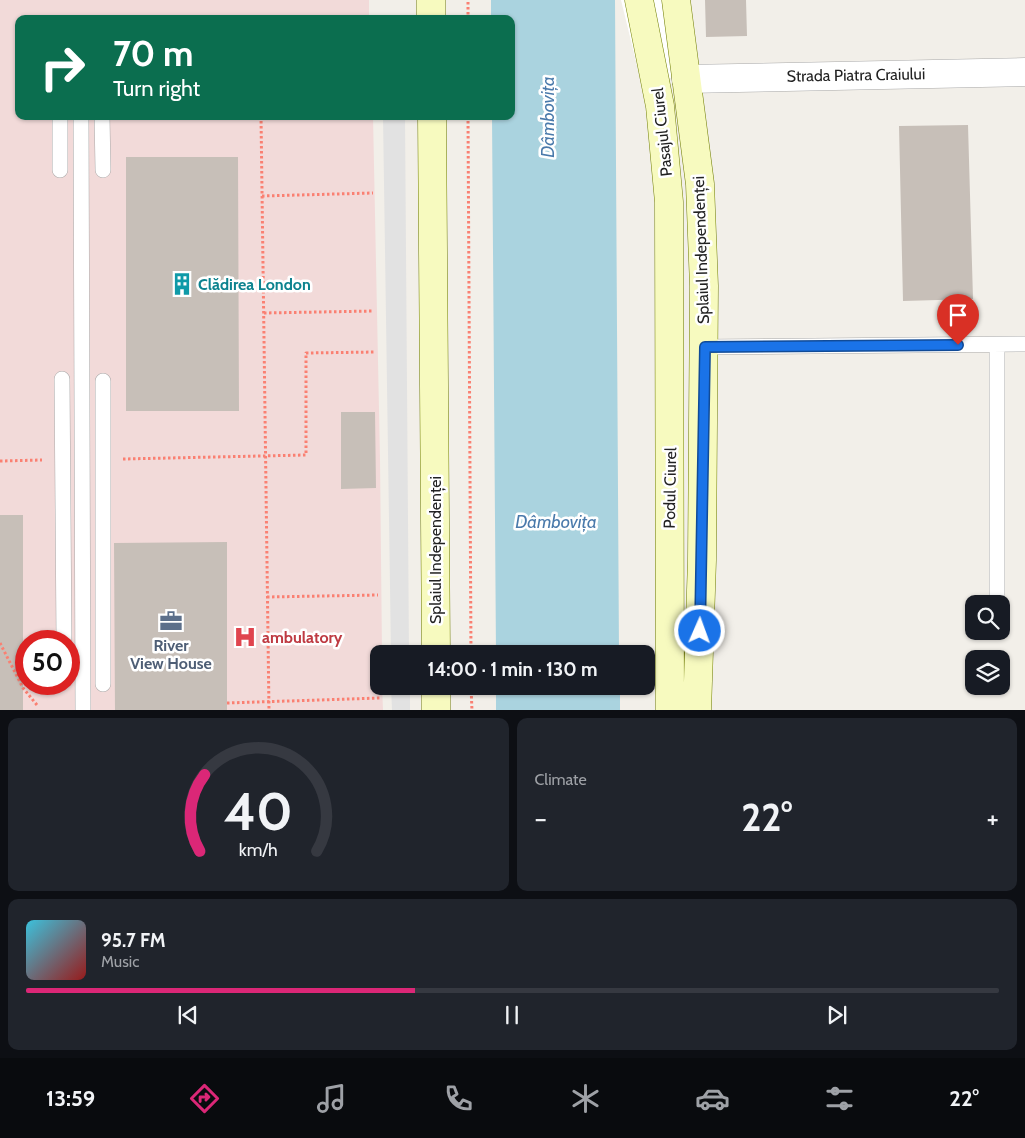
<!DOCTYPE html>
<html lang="en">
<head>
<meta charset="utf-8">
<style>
	body { margin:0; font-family:Cabin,sans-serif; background:#20242c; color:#f1f3f6; height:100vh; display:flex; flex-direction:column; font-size:19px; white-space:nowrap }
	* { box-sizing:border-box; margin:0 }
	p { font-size:16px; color:#9ea1a6 }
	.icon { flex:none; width:28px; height:28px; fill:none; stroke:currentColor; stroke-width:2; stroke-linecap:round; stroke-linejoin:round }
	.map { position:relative; height:710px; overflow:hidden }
	.panel { display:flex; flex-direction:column; gap:8px; padding:8px; background:#0d0f14; flex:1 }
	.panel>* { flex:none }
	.banner { position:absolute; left:15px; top:15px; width:500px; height:105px; border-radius:10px; box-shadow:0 1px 4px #0004; background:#0b6e4f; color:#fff; overflow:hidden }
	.fabs { position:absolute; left:965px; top:595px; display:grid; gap:10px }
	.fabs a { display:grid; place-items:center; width:45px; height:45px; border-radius:10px; background:#171b24; box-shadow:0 1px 4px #0004; font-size:25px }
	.speed { position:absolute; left:15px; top:630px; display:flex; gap:10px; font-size:25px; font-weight:700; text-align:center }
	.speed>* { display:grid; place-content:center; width:65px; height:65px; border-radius:50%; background:#171b24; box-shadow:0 1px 4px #0004; line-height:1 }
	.speed .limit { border:8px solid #d22; background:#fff; color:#111 }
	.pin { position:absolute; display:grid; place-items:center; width:42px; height:42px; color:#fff; margin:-51px -21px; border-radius:50% 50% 50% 0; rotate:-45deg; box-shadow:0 0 5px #0007 }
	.pin .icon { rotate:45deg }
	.me { position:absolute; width:55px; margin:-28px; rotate:2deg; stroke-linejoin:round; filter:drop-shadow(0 0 4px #0008) }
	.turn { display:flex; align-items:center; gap:18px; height:105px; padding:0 15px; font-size:22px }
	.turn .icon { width:65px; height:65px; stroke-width:2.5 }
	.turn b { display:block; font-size:35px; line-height:42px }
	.big { font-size:38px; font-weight:800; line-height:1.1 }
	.panel .widget { flex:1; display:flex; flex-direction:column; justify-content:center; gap:8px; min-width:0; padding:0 18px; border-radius:10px; background:#20242c }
	.panel .dial { align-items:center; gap:0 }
	.dial svg { height:130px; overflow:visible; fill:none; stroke:#363941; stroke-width:7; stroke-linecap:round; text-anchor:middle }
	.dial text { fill:#f1f3f6; stroke:none }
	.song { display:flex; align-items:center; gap:15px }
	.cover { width:60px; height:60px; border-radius:8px; background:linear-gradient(135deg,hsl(190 70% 55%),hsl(0 70% 35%)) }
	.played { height:5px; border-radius:2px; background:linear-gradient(90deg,#db2777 40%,#363941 40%) }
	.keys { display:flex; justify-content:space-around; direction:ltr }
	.heat { display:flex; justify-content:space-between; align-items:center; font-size:28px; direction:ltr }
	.panel .tiles { flex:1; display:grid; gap:8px; grid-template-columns:1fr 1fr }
	.widget:last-child { grid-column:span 2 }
	.trip { position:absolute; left:370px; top:645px; width:285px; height:50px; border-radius:10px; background:#171b24; box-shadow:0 1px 4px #0004; font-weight:800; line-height:50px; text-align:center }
	.tab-bar { display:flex; height:80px; justify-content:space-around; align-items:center; background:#090b0e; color:#9ea1a6 }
	.tab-bar .icon { width:35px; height:35px }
	.tab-bar .active { color:#db2777 }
	.tab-bar b { font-size:22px; color:#f1f3f6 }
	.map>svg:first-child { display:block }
	.commercial { fill:#f2dad9; fill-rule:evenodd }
	.parking { fill:#e2e2e2 }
	.water { fill:#aad3df }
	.pier { fill:#fff }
	.building { fill:#c7bfb8 }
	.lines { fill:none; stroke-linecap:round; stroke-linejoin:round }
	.service-casing { stroke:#a9a9a9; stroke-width:16 }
	.minor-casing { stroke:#a9a9a9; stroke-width:29 }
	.secondary-casing { stroke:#707d05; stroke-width:29 }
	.path { stroke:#fa8072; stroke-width:3; stroke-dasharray:2.5 2.5; stroke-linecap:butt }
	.service { stroke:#fff; stroke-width:15 }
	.minor { stroke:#fff; stroke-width:28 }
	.secondary { stroke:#f7fabf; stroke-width:28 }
	.route-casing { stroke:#114b97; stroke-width:12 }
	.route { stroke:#1a73e8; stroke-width:9 }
	.labels { text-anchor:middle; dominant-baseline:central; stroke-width:5; stroke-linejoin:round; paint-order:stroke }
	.street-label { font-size:16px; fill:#222; stroke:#fff }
	.culture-label { font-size:16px; font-weight:bold; fill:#0d838f; stroke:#fff; text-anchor:start }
	.health-label { font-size:16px; font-weight:bold; fill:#be3a42; stroke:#fff; text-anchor:start }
	.service-label { font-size:16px; font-weight:bold; fill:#4e5e75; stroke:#fff }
	.water-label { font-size:18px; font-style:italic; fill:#4a7aab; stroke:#fff }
</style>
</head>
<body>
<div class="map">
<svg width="1025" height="711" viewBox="0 0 1025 711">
	<rect width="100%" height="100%" fill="#f2efe9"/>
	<path class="commercial" d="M0,0H369V19H19V116H373L380,459L382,654H379V686H382L383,710L0,711ZM26,641H69V684H26Z"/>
	<path class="parking" d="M383,116H405L409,654H391Z
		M391,686H410V710H392Z"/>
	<path class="water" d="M491,0H615L619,654H496L492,116H511V19H491Z
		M496,686H620V710H496Z"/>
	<path class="pier" d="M621,0H664L678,77L641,82Z"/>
	<path class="building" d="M705,0H746L747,36L706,37Z
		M968,125L973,299L903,301L899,126Z
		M126,157H238L239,411H126Z
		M341,412H375L376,488L341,489Z
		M0,515H23V711H0Z
		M227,542V711H115L114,543Z"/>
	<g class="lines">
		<defs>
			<path id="service" d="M60,116V170
				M81,116L83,711
				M102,116L103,170
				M997,345V604
				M705,347L1025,344
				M62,379L64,641
				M103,381V684"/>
			<path id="minor" d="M686,79L1025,72"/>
			<path id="secondary" d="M431,0V19
				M639,0L660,106L669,202L670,711
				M676,0L700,184L704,286L702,560L697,711
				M432,116L436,654
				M436,686V711"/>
		</defs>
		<use href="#service" class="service-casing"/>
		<use href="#minor" class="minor-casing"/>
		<use href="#secondary" class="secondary-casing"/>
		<path class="path" d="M468,2V19
			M261,116L269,711
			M468,116L471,654
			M262,196L373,193
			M264,313L374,311
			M123,459L306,455V353L375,352
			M0,461L42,460
			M267,597L378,595
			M0,643L23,688L37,705
			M471,686L472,711
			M227,703L380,698"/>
		<use href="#service" class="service"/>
		<use href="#minor" class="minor"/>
		<use href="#secondary" class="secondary"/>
	</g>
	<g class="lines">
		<defs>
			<path id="route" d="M700,631L705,347L958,345"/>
		</defs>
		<use href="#route" class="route-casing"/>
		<use href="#route" class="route"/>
	</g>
	<defs>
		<symbol id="building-bare" viewBox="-9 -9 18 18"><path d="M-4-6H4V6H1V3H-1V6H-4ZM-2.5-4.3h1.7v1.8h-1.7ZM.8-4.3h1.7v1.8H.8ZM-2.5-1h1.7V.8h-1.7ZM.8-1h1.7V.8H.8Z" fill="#0f9aa8" stroke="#fff" stroke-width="2.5" paint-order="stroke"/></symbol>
		<symbol id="office-bare" viewBox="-9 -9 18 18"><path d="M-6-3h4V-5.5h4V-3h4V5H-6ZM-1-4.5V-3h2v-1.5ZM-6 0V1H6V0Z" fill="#5c6f8a" stroke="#fff" stroke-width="2.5" paint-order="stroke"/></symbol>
		<symbol id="hospital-bare" viewBox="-9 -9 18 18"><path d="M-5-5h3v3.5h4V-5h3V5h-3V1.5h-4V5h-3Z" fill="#e0444e" stroke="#fff" stroke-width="2.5" paint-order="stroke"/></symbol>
	</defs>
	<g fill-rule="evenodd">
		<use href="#building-bare" x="166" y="268" width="32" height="32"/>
		<use href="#office-bare" x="155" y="605" width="32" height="32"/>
		<use href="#hospital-bare" x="229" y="621" width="32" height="32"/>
	</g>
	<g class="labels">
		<g class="street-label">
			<text transform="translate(856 75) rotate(-1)">Strada Piatra Craiului</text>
			<text transform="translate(662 132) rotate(-96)">Pasajul Ciurel</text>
			<text transform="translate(701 250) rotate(-92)">Splaiul Independenței</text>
			<text transform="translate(670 488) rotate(-89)">Podul Ciurel</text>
			<text transform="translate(435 550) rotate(-90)">Splaiul Independenței</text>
		</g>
		<g class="culture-label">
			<text x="198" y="284">Clădirea London</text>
		</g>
		<g class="health-label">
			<text x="262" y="637">ambulatory</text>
		</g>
		<g class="service-label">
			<text x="171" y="645">River<tspan x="171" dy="18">View House</tspan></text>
		</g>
		<g class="water-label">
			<text transform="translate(548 117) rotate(-90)">Dâmbovița</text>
			<text x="556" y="522">Dâmbovița</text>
		</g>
	</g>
</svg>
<div class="fabs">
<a><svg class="icon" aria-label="search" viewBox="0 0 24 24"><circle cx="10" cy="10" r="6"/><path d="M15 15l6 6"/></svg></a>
<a><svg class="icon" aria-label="layers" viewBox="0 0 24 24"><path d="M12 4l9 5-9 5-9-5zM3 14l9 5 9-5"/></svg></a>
</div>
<div class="speed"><div class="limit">50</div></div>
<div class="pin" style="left:958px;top:345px;background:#d93025"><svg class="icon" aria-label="arrive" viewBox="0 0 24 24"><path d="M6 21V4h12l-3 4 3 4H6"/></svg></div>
<svg class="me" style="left:700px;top:631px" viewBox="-20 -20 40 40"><circle r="17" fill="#1a73e8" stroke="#fff" stroke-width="3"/><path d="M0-11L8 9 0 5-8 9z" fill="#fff"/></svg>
<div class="trip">14:00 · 1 min · 130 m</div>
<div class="banner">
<div class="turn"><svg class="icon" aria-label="right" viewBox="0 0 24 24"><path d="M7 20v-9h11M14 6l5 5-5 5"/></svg><div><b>70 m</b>Turn right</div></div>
</div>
</div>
<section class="panel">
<div class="tiles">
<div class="widget dial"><svg viewBox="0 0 100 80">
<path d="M14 69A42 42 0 1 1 86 69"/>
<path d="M14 69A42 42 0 0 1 17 22" stroke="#db2777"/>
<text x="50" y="56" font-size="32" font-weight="700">40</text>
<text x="50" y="72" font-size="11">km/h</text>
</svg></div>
<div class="widget"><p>Climate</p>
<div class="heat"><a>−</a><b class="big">22°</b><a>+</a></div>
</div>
<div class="widget">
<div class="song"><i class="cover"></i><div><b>95.7 FM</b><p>Music</p></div></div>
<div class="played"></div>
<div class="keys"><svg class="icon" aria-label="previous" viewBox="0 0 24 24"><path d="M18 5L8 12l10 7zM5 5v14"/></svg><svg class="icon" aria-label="pause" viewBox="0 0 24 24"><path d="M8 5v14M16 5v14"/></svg><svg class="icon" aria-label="next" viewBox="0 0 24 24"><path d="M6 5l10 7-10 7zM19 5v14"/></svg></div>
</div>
</div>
</section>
<nav class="tab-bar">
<b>13:59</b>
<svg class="icon active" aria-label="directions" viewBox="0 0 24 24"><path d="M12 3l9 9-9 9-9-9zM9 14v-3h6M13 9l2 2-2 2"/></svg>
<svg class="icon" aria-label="music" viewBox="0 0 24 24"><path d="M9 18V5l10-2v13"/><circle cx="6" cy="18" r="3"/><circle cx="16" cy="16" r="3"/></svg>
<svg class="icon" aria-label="phone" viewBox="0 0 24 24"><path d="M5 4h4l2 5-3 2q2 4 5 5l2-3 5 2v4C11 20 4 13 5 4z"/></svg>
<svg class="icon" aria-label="climate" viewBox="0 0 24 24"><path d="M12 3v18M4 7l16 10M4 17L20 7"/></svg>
<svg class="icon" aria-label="car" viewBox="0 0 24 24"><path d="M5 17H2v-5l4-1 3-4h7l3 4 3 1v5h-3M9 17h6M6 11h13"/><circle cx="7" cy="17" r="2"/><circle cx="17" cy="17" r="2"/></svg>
<svg class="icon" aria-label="filters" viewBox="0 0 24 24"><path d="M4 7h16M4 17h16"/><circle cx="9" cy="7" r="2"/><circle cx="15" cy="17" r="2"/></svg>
<b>22°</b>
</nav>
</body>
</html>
